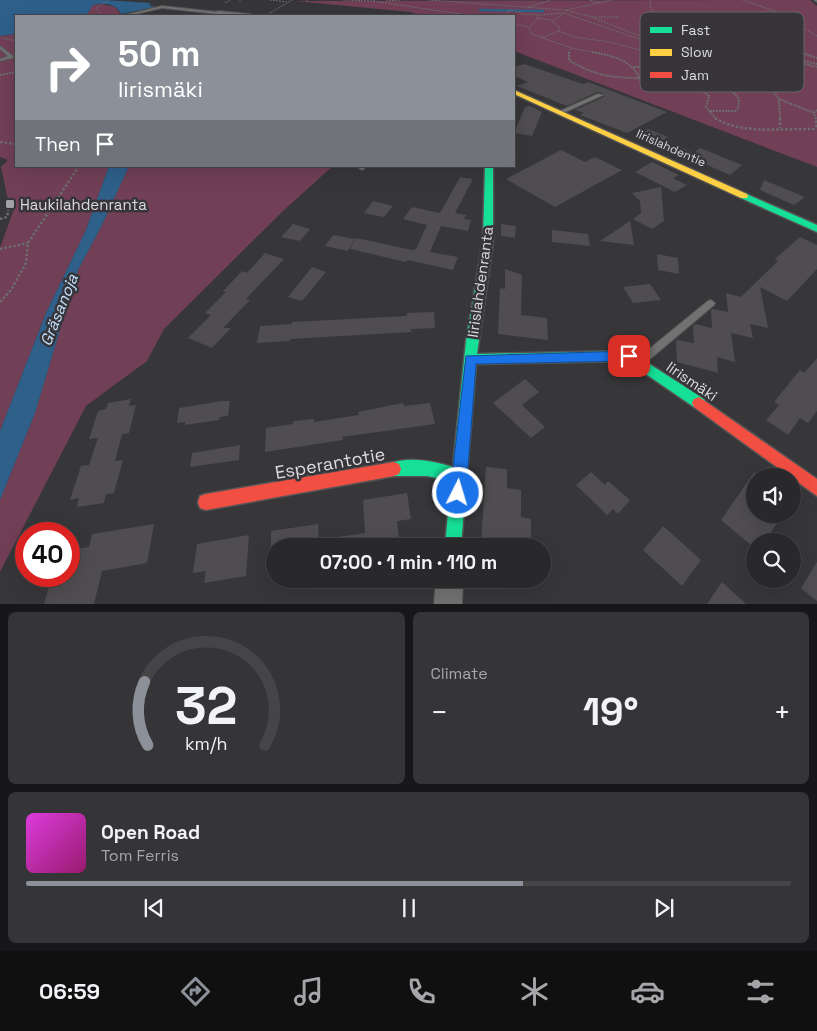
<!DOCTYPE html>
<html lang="en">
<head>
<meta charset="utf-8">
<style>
	body { margin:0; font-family:"Space Grotesk",sans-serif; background:#353437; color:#f1f3f6; height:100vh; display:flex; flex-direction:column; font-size:19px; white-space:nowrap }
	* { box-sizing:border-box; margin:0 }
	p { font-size:16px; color:#a5a6a9 }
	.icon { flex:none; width:28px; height:28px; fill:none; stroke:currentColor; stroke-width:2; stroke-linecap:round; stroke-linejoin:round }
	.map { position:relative; height:604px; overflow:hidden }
	.panel { display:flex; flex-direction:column; gap:8px; padding:8px; background:#171618; flex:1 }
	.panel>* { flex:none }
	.top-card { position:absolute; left:15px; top:15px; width:500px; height:152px; border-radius:0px; box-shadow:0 5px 20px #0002,0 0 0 1px #454447; background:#8c9099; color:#fff; overflow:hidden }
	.controls { position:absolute; left:746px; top:468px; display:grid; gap:10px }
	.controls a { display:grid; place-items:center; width:55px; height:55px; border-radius:50%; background:#29282b; box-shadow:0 5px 20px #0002,0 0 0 1px #454447; font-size:25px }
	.speed { position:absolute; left:15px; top:522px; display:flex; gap:10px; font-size:25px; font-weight:700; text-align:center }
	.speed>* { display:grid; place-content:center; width:65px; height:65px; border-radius:50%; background:#29282b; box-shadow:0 5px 20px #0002,0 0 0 1px #454447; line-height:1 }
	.speed .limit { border:8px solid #d22; background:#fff; color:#111 }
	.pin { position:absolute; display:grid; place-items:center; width:42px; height:42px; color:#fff; margin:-21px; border-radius:10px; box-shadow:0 2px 8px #0006 }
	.me { position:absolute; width:55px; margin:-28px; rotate:5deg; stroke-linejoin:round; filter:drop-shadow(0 0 4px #0008) }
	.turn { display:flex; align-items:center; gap:18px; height:105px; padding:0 20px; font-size:22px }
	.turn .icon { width:65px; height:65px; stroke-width:2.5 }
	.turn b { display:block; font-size:35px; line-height:42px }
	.then { display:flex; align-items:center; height:48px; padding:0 20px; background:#0003; gap:10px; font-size:19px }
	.big { font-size:38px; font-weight:700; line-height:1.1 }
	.panel .card { flex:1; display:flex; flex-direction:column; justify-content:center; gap:8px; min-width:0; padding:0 18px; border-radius:8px; background:#353437 }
	.panel .dial { align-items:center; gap:0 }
	.dial svg { height:130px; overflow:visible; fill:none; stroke:#454447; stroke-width:7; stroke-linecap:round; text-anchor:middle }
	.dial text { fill:#f1f3f6; stroke:none }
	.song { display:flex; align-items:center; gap:15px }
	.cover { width:60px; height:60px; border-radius:8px; background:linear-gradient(135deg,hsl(300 70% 55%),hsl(320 70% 35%)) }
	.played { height:5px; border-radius:2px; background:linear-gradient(90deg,#8c9099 65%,#454447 65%) }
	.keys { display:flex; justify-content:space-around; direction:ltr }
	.heat { display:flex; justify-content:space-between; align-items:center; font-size:28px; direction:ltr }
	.panel .tiles { flex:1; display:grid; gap:8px; grid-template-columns:1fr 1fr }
	.card:last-child { grid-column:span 2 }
	.trip { position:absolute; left:266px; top:538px; width:285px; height:50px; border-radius:25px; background:#29282b; box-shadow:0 5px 20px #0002,0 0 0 1px #454447; font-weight:700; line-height:50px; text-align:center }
	.tab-bar { display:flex; height:80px; justify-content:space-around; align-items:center; background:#101011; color:#a5a6a9 }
	.tab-bar .icon { width:35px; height:35px }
	.tab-bar .active { color:#8c9099 }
	.tab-bar b { font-size:22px; color:#f1f3f6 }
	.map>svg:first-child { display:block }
	.green { fill:#713f56 }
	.water { fill:#2e608a }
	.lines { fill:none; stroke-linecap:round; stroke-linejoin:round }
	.stream { stroke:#2e608a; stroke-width:2.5 }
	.building { fill:#4f4d50 }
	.lane-casing { stroke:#555456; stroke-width:2 }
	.street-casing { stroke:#555456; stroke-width:2 }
	.fast-casing { stroke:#555456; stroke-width:3 }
	.slow-casing { stroke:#555456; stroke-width:3 }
	.jam-casing { stroke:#555456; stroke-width:3 }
	.path-far2 { stroke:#6d6c6e; stroke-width:1; stroke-dasharray:2 1; stroke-linecap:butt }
	.path-far1 { stroke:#6d6c6e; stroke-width:2; stroke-dasharray:2 1; stroke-linecap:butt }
	.path { stroke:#6d6c6e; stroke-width:2.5; stroke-dasharray:2.5 2; stroke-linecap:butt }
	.lane { fill:#727273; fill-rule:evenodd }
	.street { fill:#727273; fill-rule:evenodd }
	.fast { fill:#16e098; fill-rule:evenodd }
	.slow { fill:#ffcf43; fill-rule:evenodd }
	.jam { fill:#f24e42; fill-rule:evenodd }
	.route { fill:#1a73e8; stroke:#114b97 }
	.poi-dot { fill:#a2a1a4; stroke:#37353a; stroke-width:2 }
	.labels { text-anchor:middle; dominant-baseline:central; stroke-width:5; stroke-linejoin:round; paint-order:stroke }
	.far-street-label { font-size:12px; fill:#dcdbde; stroke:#37353a }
	.poi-label { font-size:15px; fill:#dcdbde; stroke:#37353a; text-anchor:start }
	.street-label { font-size:15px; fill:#dcdbde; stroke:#37353a }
	.water-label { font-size:16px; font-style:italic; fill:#c2e0fb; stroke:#37353a }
	.near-street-label { font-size:18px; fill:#dcdbde; stroke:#37353a }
	.key { fill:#37353a; stroke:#69676b; stroke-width:1 }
	.key-label { font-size:14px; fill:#dcdbde }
</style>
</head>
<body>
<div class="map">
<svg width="817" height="604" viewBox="0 0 817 604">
	<rect width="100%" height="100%" fill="#373639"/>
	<path class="green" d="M810,0L817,6V167L514,51V16H422L410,12L295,1Z
		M100,4L115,7L121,14L86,16L93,5Z
		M16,34V166H109L86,230L46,313L0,431V248L16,203L8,200L1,167L8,160L0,157V36Z
		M129,166H333L284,210L164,329L147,361L86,406L0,572V500L35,413L78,270L101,227Z"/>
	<path class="water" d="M0,0H104L151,3L149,5L155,7L121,14C117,4 103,2 93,5L86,16H16V34L0,36Z
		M109,166H129L101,227L78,270L35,413L0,500V431L46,313L86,230Z"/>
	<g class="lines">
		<path class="stream" d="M480,10L543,11"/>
	</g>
	<path class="building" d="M524,64L583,84L588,82L667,112L627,133L580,115L584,113L575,110L604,97L603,93L597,92L567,106L517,86L528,82L514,76V67Z
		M530,106L542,112L532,136L514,133L525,107Z
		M648,129L668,137L654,145L633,137Z
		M678,146L694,153L700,148L742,165L730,175L698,161L693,165L667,153Z
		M561,150L585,162L595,157L622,170L555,207L506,179Z
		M652,162L679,175L673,178L687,185L675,192L635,172Z
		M460,177L473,179L455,213L466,215L464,219L471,220L468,231L441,226L430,252L458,257L453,270L408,260L406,262L350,249L356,238L412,250L416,249L427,225L403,219L412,207L440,213Z
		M764,180L805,197L794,205L760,190Z
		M661,187L664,221L652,229L633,219L641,213L640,201L632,193Z
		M373,201L393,206L384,217L364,213Z
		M630,221L634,245L600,241Z
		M293,224L310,229L300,241L281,237Z
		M501,224L516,226L515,238L501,236Z
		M552,230L588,234L590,246L552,242Z
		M333,235L355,239L348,251L325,246Z
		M800,237L817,245V269L787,301L760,287L768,328L750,324L753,338L731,333L735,362L717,357L718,373L677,362L676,340L694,343L693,326L695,324L712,328L711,310L713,309L728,312L726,293L741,297L778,261L775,259Z
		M265,253L284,259L246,299L250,300L223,328H231L212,348L188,338L211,315L205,313L226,292L223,291L242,271L247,273Z
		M657,254L678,258L679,274L658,270Z
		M312,267L326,272L302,301L288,297Z
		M505,269L522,275L521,315L547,318L548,340L498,334L500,288L505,289Z
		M650,284L661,300L633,303L623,287Z
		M434,312L435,328L411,329V332L290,339V341L257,343L260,326L292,324V322L407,316V313Z
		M817,358V411L808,423L800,418L788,435L766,420L779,405L774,402L800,370L804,373Z
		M525,379L539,392L522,405L545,427L531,438L493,403Z
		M131,399L129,406L136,405L129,433L122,434L115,461L123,460L114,493L106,494L104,503L77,507L79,498L70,500L81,466L89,465L98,438L89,439L98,411L106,409L108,403Z
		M222,401H230L228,416L220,417L219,420L185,425V422L177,423L179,408Z
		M403,403L404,406L430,403L435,424L342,437L343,440L265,452L266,428L293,424V421L314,419V422L359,415L358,412Z
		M240,445L239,460L190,467L192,453Z
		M486,467L507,469V488L521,490V517L531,519V546H481Z
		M755,471V514H783L765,541H754L751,545L721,520Z
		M591,472L605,485L608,481L614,486L630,500L618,514L613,509L607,515L576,485Z
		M407,493L411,519L397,521L400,546H325L324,539L365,533L363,500Z
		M154,524L147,563L102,571L94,604H44L52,576H69V561L72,560L75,549L89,547L92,534Z
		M318,524L319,546H271V531Z
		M663,526L701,560L682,586L643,550Z
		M249,535L246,576L204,583L206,571L193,573L197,544Z
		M817,562V601L801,588Z
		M722,582L746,604H707Z"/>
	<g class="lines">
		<defs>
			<path id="lane" d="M814,0H817V2Z
				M162,6L218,12L220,13L218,14L162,8L127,16H121Z
				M149,15H174L176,16H147Z
				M0,46L13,56V58L0,61V59L8,56L0,49Z
				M598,94L603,95L563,113L558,112Z
				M360,166H367L362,170L359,168Z
				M711,300L715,303L714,305L650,359L646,367L643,368L640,367L638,364L643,354L708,301Z"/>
			<path id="street" d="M218,11L250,14L254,16L215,15L214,13Z
				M436,579H463L462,604H434Z"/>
			<path id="fast" d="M485,166H493V241L477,354L629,351L704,399L706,403L704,407L699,409L694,407L627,361L476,364L461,546H445L451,481L427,476H394L389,474L387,469L389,464C408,456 433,461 453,467L466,341L483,241Z
				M744,193L817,225V232L741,198L740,196Z"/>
			<path id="slow" d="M514,90L747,194L748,196L747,198H741L514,94Z"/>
			<path id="jam" d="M699,397L817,479V496L694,407L692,403L694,399Z
				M394,462L399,464L401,469L399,474L394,476L206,510L200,508L198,502L200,496L206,494Z"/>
		</defs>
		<use href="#lane" class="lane-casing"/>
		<use href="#street" class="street-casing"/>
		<use href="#fast" class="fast-casing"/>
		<use href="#slow" class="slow-casing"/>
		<use href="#jam" class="jam-casing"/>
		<path class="path-far2" d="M239,0H241
			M270,0L287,2
			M306,0H309
			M343,0L375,1
			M429,0L564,10L589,16L642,37
			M590,0L599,3
			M650,0L651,10L657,14L727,42
			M743,0L777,12L817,36
			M373,1L473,16
			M386,1L400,0
			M225,3L231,0
			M528,7L551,0
			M566,10L612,0
			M516,11L523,14L540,15
			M102,16L96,8L109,0
			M265,16L292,0
			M508,16L507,11L515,10
			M592,17H618
			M663,17L662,20L666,24L683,27
			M537,18L551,20L559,27V31L541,38
			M552,22L563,14
			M514,24L529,27
			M681,25L712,26L735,30L803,53
			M559,31L574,37L610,42L651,53
			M3,38L16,41
			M658,40L694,42
			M723,44L736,45
			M727,46L735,53
			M571,48L598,53
			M759,51L769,53
			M568,53L571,48L532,34L529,28L540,15L564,13L636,38L664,43L735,47L760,53
			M684,53L689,44"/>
		<path class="path-far1" d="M569,52V60C580,67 591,72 604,75C638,82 682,73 709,96L706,107L716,119
			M592,52C612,56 632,59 640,80
			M643,52L679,58
			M732,52L759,67L769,79L771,88L779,99L780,119
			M755,52L817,67
			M763,52L817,64
			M799,52L817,58
			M641,53L670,63L693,79L690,83
			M675,65L683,61L684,55
			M634,67C653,67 671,66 685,52
			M0,75L16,72
			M779,99L814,113
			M710,111H735L738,109L739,99L731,90L764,72
			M816,119L814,113L817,110"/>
		<path class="path" d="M715,118C742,135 783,128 814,129L817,125L815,118
			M780,118V128
			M0,142L16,144
			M0,219L7,217L10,202
			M0,249L28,243
			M0,302L11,290L26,263L28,243L79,166"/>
		<use href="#lane" class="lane"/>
		<use href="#street" class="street"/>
		<use href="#fast" class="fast"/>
		<use href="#slow" class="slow"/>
		<use href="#jam" class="jam"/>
	</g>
	<path class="route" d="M629,351L635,356L629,361L476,364L466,493L463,499L458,501L452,499L450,493L466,356Z"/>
	<rect class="poi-dot" x="5" y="199" width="10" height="10" rx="2.5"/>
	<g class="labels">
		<g class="far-street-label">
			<text transform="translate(671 148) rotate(24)">Iirislahdentie</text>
		</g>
		<g class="poi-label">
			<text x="20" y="204">Haukilahdenranta</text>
		</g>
		<g class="street-label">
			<text transform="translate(480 282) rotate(-82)">Iirislahdenranta</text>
			<text transform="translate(692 381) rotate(34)">Iirismäki</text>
		</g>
		<g class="water-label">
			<text transform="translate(59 310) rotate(-68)">Gräsanoja</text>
		</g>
		<g class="near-street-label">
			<text transform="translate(330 463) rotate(-10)">Esperantotie</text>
		</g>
	</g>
	<rect x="640" y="12" width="164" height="80" rx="8" class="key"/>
	<rect x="650" y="27" width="22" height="6" fill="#16e098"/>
	<rect x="650" y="49" width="22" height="7" fill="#ffcf43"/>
	<rect x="650" y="72" width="22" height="6" fill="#f24e42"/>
	<g class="key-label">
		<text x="681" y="35">Fast</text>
		<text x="681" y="57">Slow</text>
		<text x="681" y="80">Jam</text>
	</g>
</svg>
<div class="controls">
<a><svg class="icon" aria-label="sound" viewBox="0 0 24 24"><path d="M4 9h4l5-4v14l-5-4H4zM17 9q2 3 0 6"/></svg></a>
<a><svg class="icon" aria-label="search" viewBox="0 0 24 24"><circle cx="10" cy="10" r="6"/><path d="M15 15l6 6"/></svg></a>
</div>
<div class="speed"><div class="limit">40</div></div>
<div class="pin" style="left:629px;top:356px;background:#d93025"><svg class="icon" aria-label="arrive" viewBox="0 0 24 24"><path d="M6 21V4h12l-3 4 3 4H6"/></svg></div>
<svg class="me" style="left:458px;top:493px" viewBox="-20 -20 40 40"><circle r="17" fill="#1a73e8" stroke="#fff" stroke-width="3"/><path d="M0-11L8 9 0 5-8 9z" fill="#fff"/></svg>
<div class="trip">07:00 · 1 min · 110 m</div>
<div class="top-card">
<div class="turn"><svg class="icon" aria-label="right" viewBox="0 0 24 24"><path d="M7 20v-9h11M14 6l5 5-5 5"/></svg><div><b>50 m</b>Iirismäki</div></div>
<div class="then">Then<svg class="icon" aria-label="arrive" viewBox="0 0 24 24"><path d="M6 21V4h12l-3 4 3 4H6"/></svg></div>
</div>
</div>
<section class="panel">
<div class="tiles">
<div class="card dial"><svg viewBox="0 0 100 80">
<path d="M14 69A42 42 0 1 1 86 69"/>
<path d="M14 69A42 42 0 0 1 12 30" stroke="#8c9099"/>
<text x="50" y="56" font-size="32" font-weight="700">32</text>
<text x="50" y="72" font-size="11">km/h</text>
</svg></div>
<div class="card"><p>Climate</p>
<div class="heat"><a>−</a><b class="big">19°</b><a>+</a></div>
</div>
<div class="card">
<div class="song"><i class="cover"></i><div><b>Open Road</b><p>Tom Ferris</p></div></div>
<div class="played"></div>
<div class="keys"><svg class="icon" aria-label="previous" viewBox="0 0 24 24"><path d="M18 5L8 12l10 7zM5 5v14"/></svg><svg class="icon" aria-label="pause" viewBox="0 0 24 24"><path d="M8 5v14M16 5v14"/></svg><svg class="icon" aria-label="next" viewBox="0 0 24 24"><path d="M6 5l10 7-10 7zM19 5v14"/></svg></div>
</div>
</div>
</section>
<nav class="tab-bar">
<b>06:59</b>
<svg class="icon active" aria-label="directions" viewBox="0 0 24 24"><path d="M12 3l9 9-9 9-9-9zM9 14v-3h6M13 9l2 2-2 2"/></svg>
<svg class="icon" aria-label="music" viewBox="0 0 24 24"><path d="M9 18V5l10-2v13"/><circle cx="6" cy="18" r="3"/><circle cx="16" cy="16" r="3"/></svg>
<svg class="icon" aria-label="phone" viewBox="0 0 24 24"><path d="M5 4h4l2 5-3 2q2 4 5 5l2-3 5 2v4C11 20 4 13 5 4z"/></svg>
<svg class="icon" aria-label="climate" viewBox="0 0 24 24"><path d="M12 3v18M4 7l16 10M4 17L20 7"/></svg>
<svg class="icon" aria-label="car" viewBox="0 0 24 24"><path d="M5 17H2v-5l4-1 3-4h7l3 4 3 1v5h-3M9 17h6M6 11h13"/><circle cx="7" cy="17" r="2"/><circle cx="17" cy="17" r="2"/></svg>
<svg class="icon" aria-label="filters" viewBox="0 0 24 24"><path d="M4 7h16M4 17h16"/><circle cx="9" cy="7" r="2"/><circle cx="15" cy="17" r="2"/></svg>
</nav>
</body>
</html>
